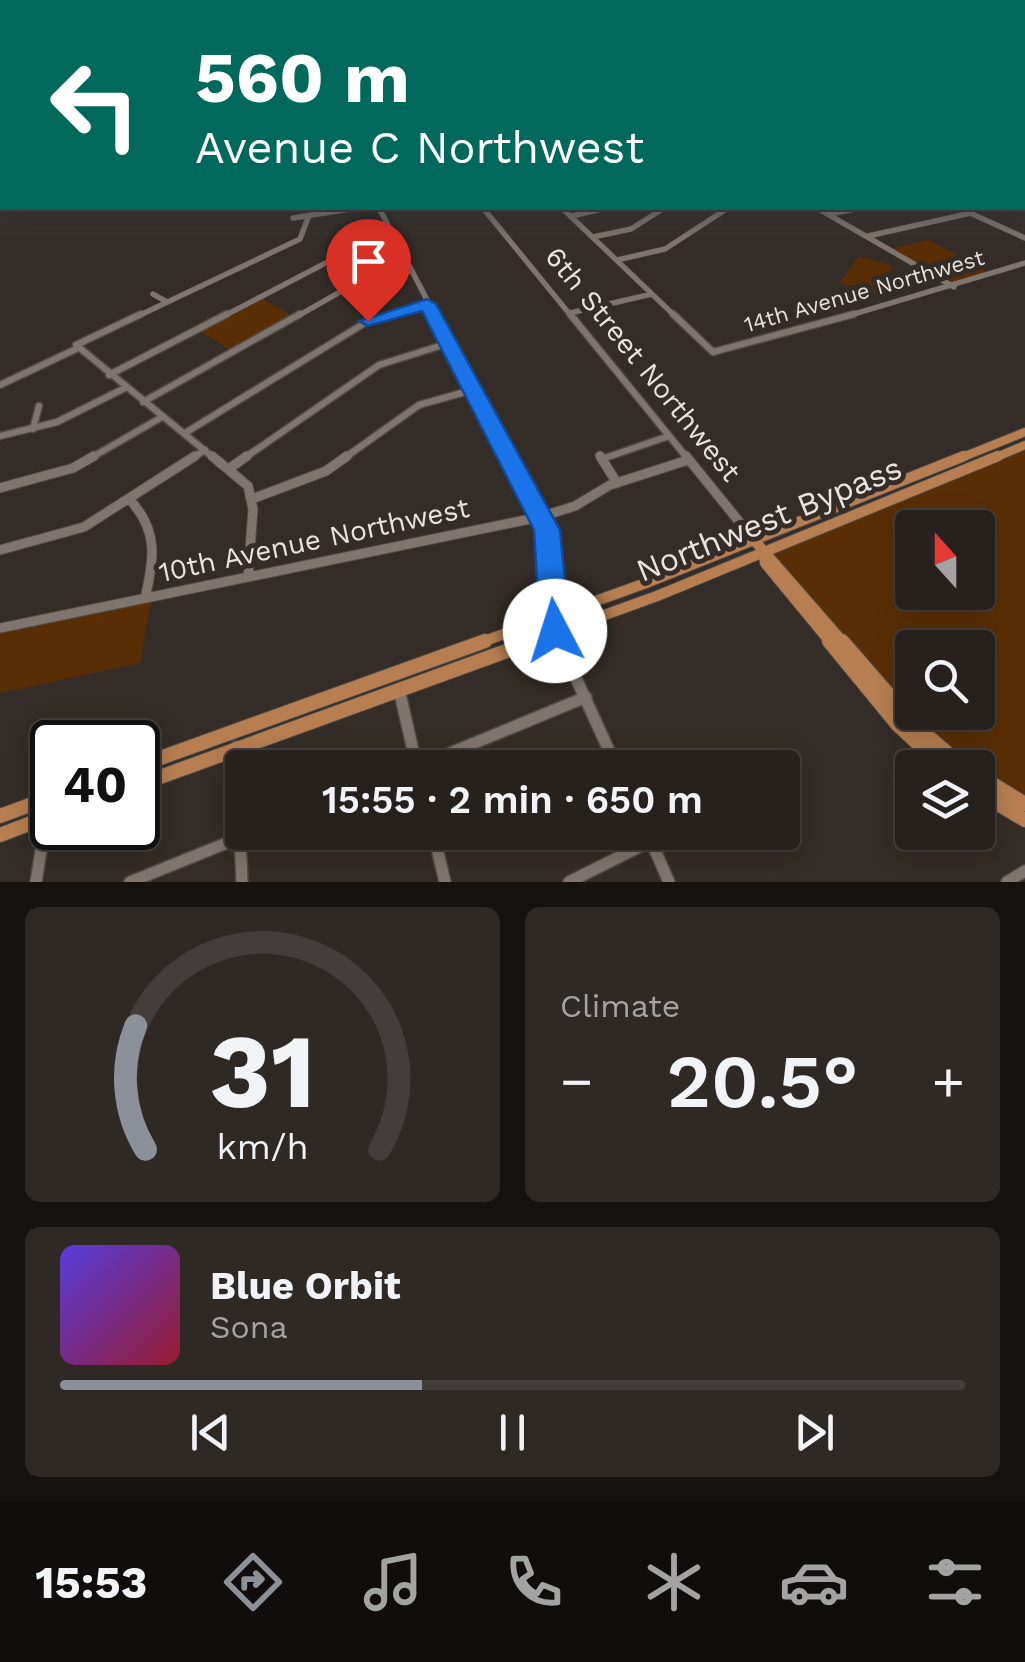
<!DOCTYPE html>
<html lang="en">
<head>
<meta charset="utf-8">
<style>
	body { margin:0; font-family:"Work Sans",sans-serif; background:#2f2926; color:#f1f3f6; height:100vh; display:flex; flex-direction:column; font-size:38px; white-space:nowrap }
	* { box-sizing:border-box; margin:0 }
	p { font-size:32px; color:#a4a3a4 }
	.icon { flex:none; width:55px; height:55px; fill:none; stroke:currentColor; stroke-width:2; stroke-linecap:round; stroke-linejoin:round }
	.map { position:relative; height:882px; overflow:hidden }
	.details { display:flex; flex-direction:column; gap:25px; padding:25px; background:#151210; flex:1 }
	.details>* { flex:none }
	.hud { position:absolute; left:0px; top:0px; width:1025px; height:210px; box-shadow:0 5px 25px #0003,0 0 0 2px #433e3b; background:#00695c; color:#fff; overflow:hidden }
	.needle { width:65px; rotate:339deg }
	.controls { position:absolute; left:895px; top:510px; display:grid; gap:20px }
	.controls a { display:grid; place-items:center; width:100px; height:100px; border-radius:10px; background:#27211d; box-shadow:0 5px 25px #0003,0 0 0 2px #433e3b; font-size:50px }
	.speed { position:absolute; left:30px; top:720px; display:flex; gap:20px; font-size:50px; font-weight:700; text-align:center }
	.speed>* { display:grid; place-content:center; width:130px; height:130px; border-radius:50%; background:#27211d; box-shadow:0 5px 25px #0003,0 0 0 2px #433e3b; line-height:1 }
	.speed .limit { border:5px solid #111; border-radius:15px; background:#fff; color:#111 }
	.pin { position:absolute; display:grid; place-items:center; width:85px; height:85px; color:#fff; margin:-102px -42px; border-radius:50% 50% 50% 0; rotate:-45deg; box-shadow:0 0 10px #0007 }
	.pin .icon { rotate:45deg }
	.me { position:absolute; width:110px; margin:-55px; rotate:355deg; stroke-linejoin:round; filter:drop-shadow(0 0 8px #0008) }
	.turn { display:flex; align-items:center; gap:35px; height:210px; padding:0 30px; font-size:45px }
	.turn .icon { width:130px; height:130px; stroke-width:2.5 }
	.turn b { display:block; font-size:70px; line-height:85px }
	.big { font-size:75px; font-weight:600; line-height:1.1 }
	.details .tile { flex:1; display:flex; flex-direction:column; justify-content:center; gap:15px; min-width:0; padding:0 35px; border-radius:15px; background:#2f2926 }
	.details .dial { align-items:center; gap:0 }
	.dial svg { height:260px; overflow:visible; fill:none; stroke:#433e3b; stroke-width:7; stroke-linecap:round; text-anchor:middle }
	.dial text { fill:#f1f3f6; stroke:none }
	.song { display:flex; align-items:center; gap:30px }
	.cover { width:120px; height:120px; border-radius:15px; background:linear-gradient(135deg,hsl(250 70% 55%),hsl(350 70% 35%)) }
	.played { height:10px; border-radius:5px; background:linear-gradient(90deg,#8c9099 40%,#433e3b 40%) }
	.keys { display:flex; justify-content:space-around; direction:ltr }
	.heat { display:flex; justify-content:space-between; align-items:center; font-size:55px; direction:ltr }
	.details .tiles { flex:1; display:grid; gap:25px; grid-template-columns:1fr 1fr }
	.tile:last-child { grid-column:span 2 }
	.trip { position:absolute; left:225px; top:750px; width:575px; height:100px; border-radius:10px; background:#27211d; box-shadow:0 5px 25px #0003,0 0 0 2px #433e3b; font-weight:600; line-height:100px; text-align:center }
	.tabs { display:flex; height:160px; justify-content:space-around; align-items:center; background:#100d0c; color:#a4a3a4 }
	.tabs .icon { width:70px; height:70px }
	.tabs .selected { color:#8c9099 }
	.tabs b { font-size:45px; color:#f1f3f6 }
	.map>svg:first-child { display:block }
	.green { fill:#5a2e04; fill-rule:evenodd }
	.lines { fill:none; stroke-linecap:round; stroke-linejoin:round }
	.minor-far3-casing { stroke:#514b46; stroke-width:6 }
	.minor-far2-casing { stroke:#514b46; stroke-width:9 }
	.minor-far1-casing { stroke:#514b46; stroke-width:11 }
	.minor-casing { stroke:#514b46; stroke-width:14 }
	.major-far2-casing { stroke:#514b46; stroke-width:10 }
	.major-far1-casing { stroke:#514b46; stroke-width:12 }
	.major-casing { stroke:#514b46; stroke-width:16 }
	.minor-far3 { stroke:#7f756f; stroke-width:5 }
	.minor-far2 { stroke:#7f756f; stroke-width:6 }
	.minor-far1 { stroke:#7f756f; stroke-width:9 }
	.minor { stroke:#7f756f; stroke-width:11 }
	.major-far2 { stroke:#b77f51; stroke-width:8 }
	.major-far1 { stroke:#b77f51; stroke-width:10 }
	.major { stroke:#b77f51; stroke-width:14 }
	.route { fill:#1a73e8; stroke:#114b97; stroke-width:2.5 }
	.labels { text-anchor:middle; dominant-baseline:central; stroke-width:10; stroke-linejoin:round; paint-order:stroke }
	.far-street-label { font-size:22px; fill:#e8e3df; stroke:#342c27 }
	.street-label { font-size:28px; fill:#e8e3df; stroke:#342c27 }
	.near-street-label { font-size:32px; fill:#e8e3df; stroke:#342c27 }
</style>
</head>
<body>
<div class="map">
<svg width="1025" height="882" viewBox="0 0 1025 882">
	<rect width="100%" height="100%" fill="#342c27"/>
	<path class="green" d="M929,240L990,273L954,287L890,249Z
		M859,256L893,266L876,294L840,283Z
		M261,298L292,316L230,350L198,330Z
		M1025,445V804L978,775V768L960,764L764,553ZM912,528H978V592H912ZM912,648H978V712H912Z
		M152,597L140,663L0,693V628Z"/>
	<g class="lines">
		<defs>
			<path id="minor-far3" d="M379,208L436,317
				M483,208L572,317
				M562,208L676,317
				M817,208L954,287
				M959,208L1025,238
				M830,214L860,208
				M572,216L606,208
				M293,218L357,208
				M868,236L971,213
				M593,237L631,229L664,208
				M617,260L665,249L728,208
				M153,294L167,302
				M570,313L652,294
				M136,317L300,239L309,215
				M222,317L339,256L394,243
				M296,317L347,288L410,271
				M384,317L427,305
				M844,317L1025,263"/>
			<path id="minor-far2" d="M141,314L76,345L215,459
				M434,314L510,459
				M570,314L688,459
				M673,314L713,352L854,314
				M109,375L227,314
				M0,385L76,349
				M143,402L300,314
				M33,429L39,406
				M185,433L368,321L394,314
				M0,436L57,422L125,388
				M89,459L162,417
				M191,459L205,450
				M243,459L379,365L449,343
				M343,459L419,405L472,390
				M602,459L669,436"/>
			<path id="minor-far1" d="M212,456L248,486L253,509L248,577
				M508,456L547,530L555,631L561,643
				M600,456L617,483
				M686,456L754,540
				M230,468L247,456
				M0,488L73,468L94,456
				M252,499L326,471L347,456
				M130,500C159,531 154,560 145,598
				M0,550L84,527L195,456
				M0,628L540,517L575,506L610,485L688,460"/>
			<path id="minor" d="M559,641L617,768
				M399,689L417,768
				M236,747L242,882
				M414,768L586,697
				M433,832L445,882
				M647,832L669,882
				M36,882L49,799
				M130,882L254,832
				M569,882L651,841
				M1007,882L1025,871"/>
			<path id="major-far2" d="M958,459L1025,432
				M992,459L1025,445"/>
			<path id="major-far1" d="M754,540L844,643
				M764,553L765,563L831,643
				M479,643L646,583L964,456
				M527,643L657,596L998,456"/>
			<path id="major" d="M829,641L898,725L944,768
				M842,641L917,727L965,768
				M138,766L485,641
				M978,775L1025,804
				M138,785L534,641
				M978,792L1025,820
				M0,816L52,797
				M0,835L52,815"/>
		</defs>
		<use href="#minor-far3" class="minor-far3-casing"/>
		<use href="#minor-far2" class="minor-far2-casing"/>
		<use href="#minor-far1" class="minor-far1-casing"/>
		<use href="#minor" class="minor-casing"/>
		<use href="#major-far2" class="major-far2-casing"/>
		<use href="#major-far1" class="major-far1-casing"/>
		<use href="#major" class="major-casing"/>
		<use href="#minor-far3" class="minor-far3"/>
		<use href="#minor-far2" class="minor-far2"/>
		<use href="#minor-far1" class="minor-far1"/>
		<use href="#minor" class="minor"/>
		<use href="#major-far2" class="major-far2"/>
		<use href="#major-far1" class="major-far1"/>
		<use href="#major" class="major"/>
	</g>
	<linearGradient id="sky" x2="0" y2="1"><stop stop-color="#1d1815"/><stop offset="0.5" stop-color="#4a4b52"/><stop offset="1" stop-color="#4a4b52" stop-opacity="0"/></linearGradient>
	<rect width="1025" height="245" fill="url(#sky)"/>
	<path class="route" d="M427,299L436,304L560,530L570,631L565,641L555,645L544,641L540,631L534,530L422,311L368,326L359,321Z"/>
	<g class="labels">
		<g class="far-street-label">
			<text transform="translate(864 291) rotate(-16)">14th Avenue Northwest</text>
		</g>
		<g class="street-label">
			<text transform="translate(643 364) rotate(51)">6th Street Northwest</text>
			<text transform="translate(314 540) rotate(-12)">10th Avenue Northwest</text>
		</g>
		<g class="near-street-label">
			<text transform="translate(769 519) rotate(-22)">Northwest Bypass</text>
		</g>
	</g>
</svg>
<div class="controls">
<a><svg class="needle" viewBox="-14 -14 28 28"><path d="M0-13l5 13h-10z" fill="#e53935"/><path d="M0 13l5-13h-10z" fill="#a4a3a4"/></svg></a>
<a><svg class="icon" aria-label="search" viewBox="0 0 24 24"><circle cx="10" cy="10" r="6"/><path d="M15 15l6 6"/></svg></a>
<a><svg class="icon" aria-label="layers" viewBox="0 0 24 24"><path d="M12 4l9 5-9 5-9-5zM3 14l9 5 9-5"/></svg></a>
</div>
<div class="speed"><div class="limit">40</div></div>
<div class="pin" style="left:368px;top:321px;background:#d93025"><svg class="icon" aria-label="arrive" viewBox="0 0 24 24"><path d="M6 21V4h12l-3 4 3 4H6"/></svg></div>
<svg class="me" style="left:555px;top:631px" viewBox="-20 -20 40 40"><circle r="19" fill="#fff"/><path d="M0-13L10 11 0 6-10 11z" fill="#1a73e8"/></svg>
<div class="trip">15:55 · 2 min · 650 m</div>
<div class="hud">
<div class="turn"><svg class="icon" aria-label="left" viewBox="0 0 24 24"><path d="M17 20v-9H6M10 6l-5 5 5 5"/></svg><div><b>560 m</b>Avenue C Northwest</div></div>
</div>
</div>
<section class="details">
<div class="tiles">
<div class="tile dial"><svg viewBox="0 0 100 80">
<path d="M14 69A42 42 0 1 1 86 69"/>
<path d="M14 69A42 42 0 0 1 11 31" stroke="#8c9099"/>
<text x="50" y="56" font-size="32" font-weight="700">31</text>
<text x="50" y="72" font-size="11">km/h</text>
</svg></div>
<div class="tile"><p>Climate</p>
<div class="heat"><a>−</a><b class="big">20.5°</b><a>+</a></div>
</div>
<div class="tile">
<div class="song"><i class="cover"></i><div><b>Blue Orbit</b><p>Sona</p></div></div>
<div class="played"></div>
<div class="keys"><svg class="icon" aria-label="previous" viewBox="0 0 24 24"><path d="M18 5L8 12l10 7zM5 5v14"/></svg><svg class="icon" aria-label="pause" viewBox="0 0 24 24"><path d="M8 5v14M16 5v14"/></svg><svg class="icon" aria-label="next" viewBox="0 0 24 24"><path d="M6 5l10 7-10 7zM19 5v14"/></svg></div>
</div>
</div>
</section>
<nav class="tabs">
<b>15:53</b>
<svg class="icon selected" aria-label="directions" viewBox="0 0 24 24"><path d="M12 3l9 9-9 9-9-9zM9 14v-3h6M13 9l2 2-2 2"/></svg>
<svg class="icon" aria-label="music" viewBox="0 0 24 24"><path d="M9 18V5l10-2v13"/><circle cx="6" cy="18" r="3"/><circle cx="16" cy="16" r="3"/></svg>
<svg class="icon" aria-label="phone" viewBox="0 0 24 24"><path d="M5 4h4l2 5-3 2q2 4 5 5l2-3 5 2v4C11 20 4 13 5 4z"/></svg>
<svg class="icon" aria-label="climate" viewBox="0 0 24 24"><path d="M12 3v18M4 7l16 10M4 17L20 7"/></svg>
<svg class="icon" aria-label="car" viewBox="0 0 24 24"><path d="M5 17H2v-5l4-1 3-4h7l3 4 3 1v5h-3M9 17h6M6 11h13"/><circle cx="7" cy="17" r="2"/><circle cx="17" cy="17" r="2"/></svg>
<svg class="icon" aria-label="filters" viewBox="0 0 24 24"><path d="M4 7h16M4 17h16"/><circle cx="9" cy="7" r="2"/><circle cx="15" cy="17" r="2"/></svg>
</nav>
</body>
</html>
